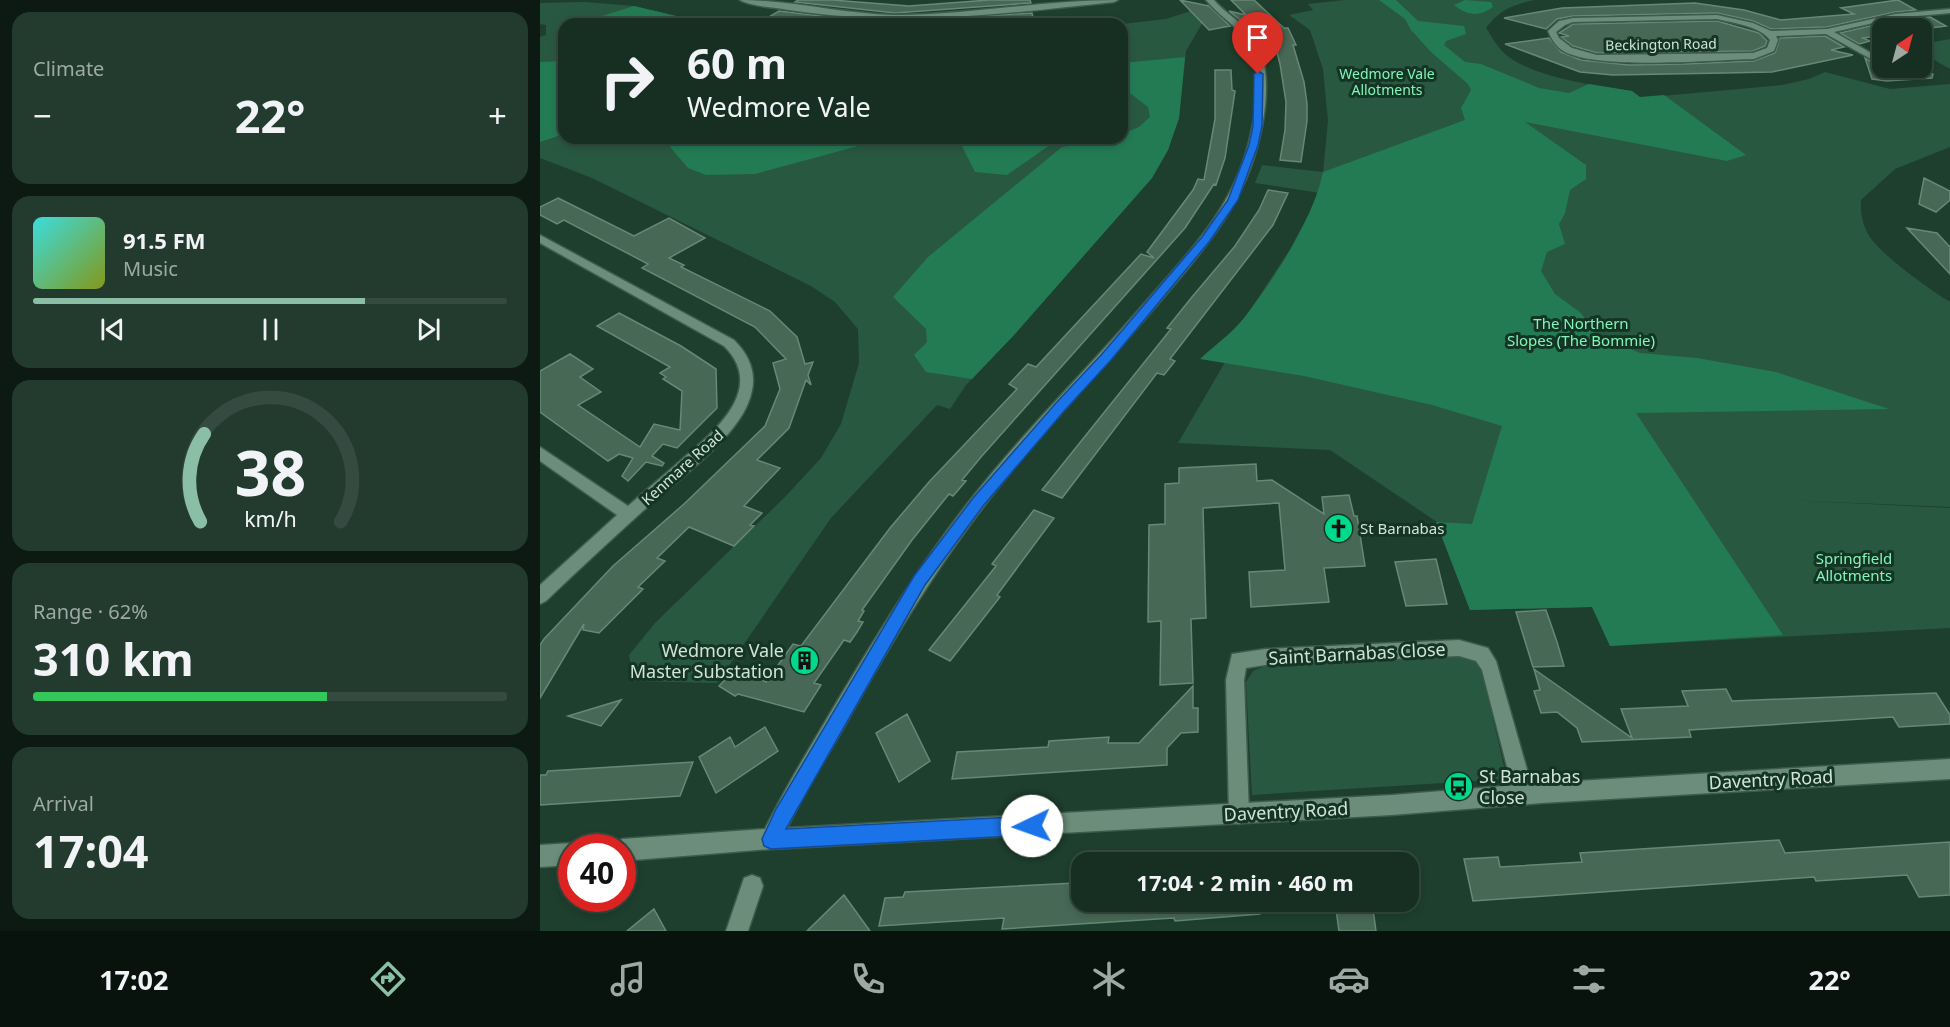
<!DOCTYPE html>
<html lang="en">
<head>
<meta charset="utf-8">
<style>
	body { margin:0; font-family:"Noto Sans",sans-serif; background:#233b2f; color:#f1f3f6; height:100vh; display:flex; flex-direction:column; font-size:22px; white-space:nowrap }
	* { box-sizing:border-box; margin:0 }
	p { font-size:20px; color:#9ea9a5 }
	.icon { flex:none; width:33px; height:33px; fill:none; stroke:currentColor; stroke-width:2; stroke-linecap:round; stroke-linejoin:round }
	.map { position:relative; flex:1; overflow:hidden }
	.panel { display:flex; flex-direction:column; gap:12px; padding:12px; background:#0c1a13; width:540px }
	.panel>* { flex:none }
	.guide { position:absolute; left:18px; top:18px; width:570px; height:126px; border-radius:18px; box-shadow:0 3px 9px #0003,0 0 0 2px #354a40; background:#162f22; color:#f1f3f6; overflow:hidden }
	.needle { width:39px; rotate:36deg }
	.tools { position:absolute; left:1332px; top:18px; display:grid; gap:12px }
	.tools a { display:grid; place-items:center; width:60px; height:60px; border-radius:12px; background:#162f22; box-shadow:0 3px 9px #0003,0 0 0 2px #354a40; font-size:30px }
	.speed { position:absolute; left:18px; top:834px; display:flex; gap:12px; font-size:30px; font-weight:700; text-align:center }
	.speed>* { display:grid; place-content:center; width:78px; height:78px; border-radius:50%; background:#162f22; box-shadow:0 3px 9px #0003,0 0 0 2px #354a40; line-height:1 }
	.speed .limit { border:9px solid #d22; background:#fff; color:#111 }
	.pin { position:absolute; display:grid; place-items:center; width:51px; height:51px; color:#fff; margin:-62px -26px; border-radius:50% 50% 50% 0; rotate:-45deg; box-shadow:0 0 6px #0007 }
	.pin .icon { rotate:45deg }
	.me { position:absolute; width:66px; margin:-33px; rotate:267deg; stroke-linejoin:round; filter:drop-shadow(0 0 4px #0008) }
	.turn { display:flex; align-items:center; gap:21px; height:126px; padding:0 30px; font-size:27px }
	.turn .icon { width:78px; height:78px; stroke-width:2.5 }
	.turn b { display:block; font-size:42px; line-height:51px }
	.big { font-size:45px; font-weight:700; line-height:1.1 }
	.panel .card { flex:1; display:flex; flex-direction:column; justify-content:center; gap:9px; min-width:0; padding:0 21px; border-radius:18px; background:#233b2f }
	.panel .dial { align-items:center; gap:0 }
	.dial svg { height:156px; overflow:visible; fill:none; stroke:#354a40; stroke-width:7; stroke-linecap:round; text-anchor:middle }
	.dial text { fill:#f1f3f6; stroke:none }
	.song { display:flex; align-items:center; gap:18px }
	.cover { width:72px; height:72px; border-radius:9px; background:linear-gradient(135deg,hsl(180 70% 55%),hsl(70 70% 35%)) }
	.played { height:6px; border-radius:3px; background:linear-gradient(90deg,#8abfa5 70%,#354a40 70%) }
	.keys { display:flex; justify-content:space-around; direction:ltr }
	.heat { display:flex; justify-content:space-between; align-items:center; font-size:33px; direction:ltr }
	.charge { height:9px; border-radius:4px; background:linear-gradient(90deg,#34c759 62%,#354a40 0) }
	.trip { position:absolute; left:531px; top:852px; width:348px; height:60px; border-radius:18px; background:#162f22; box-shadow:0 3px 9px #0003,0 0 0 2px #354a40; font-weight:700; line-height:60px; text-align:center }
	.tab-bar { display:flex; height:96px; justify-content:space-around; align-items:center; background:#09130e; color:#9ea9a5 }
	.tab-bar .icon { width:42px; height:42px }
	.tab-bar .on { color:#8abfa5 }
	.tab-bar b { font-size:27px; color:#f1f3f6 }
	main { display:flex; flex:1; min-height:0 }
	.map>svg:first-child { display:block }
	.green { fill:#295840 }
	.forest { fill:#237b53 }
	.building { fill:#476855; stroke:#668874; stroke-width:1.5 }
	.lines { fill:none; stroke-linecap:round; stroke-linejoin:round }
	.street-casing { stroke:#3d5a4c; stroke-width:3 }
	.secondary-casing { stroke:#3d5a4c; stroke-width:3 }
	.street { fill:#6b8d79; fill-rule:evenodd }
	.secondary { fill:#6b8d79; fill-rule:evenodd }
	.route { fill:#1a73e8; stroke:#114b97; stroke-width:1.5 }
	.labels { text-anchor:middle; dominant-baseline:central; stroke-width:6; stroke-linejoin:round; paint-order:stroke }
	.far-street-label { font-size:14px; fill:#d1e3d8; stroke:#143424 }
	.far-park-label { font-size:14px; fill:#83f4b8; stroke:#143424 }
	.park-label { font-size:15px; fill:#83f4b8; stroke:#143424 }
	.street-label { font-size:15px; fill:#d1e3d8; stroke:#143424 }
	.poi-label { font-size:15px; fill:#d1e3d8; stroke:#143424; text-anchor:start }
	.near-poi-label { font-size:18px; fill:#d1e3d8; stroke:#143424; text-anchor:end }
	.near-street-label { font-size:18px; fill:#d1e3d8; stroke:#143424 }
</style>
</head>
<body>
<main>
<section class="panel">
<div class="card"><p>Climate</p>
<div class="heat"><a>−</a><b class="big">22°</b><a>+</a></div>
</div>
<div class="card">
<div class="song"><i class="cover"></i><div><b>91.5 FM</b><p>Music</p></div></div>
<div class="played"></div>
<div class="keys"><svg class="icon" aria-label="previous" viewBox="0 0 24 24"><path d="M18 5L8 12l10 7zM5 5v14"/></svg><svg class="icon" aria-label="pause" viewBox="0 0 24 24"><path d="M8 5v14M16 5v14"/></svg><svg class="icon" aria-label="next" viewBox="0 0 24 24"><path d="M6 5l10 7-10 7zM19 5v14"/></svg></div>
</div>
<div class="card dial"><svg viewBox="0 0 100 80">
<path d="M14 69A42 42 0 1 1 86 69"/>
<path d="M14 69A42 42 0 0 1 16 24" stroke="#8abfa5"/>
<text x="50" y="56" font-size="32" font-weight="700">38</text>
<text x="50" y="72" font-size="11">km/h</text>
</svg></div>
<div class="card"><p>Range · 62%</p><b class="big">310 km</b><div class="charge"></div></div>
<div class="card"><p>Arrival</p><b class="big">17:04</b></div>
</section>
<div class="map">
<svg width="1410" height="931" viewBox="0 0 1410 931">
	<rect width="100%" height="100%" fill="#1e3f2d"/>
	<path class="green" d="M805,0H995C973,4 959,10 946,28C951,35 956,45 962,51C987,77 1057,86 1092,91L1100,98L1242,85L1269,79L1285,72L1350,89L1410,84V147L1355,169L1321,200C1320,214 1323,228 1332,240C1346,258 1390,290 1410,302V507L1247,500L1410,508V628L1070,646L1052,607L930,610L897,522L790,450L638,443L684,364L704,319L749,251L780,193L715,183L722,165L783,172L788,121L783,69L770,30L749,15L773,10L768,4Z
		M45,2L94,6L170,24H24V138H582V24L626,19L657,9L670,10L646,51L639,118L628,150L612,178L474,335L426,385L410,409L397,405L291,518L177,683L94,681L89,655L115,623L245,497L281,458L301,424L319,363L318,329L295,302L271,286L52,178L0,158V37L6,35V25L0,24V3Z
		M1410,39V69L1382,53V44Z
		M938,656L967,779L712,795L706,682L713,671L728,665Z"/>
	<path class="forest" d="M839,0H856L878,21L924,26L926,34L906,41L904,45L925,62L941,64L999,88L1029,93L1049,84L1092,91L1100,97L1124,95L1206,155L1187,161L985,122L1046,165V179L1030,190L1025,213L1019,224L1025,244L1007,252L1001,271L1015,294L1041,313L1056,335L1100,353L1157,358L1236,372L1349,409L1096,413L1243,635L1070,646L1052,607L930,610L896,522L932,524L962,426L892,405L764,376L660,359C674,346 692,333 704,318C733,281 774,218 783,172L925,120L921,108L931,90L928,84L891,52L871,30L865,19Z
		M925,0L951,2L953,7C939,17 928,16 914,5Z
		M94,6L170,24H45L62,16Z
		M645,57L639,118L628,150L612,178L474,335L432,379L386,372L374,355L387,342L386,329L353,297L388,257L522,147L582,138V134L599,127L610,117L608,107L582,87V63Z
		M24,61V134L0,142V62Z
		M133,138H348L215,174L166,175L148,168L130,147Z
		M418,138H520L467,175L435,172Z"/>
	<path class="building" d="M258,0H292L369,6L449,0H490L491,3L355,13L255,2Z
		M640,0L669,6L690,26L669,30Z
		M691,0H714L744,28H748L756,45H753L764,82L767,104V121L761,162L740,160L745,130L746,102L740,64L732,33L725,35L712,22L704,23L689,11L706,15Z
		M1358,0L1376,10L1355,12L1287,27L1231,29L1213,21L1177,13L1033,16L1017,19L1006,29L964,18L1022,8L1155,3L1204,10L1241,20L1314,14L1301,8Z
		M239,11L290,17L371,20L492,13L494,22L472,24H217Z
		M1390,17L1406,26L1382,29L1342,28V35L1323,38L1330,41L1319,44L1300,33L1355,20Z
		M1177,21L1219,33L1227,41L1225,46L1213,51L1057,53L1033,46L1021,37L1029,36L1019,33L1033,24Z
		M1285,36L1304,47L1291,50L1313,55L1232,72L1184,73L1073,75L1040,72L965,44L1009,38L1021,52L1041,60L1089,65L1144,64L1214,61L1235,53L1240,38Z
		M1325,58L1339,66L1342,65V68H1365L1393,74L1392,78L1347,81L1332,79Z
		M675,70H691L692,90L695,91L685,158L676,185L674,184L645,228L441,457L422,480L426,481L413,496L409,494L372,540L322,610L324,611L318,621L323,622L317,632L310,642L304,640L274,683L281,685L264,712L198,694L195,696L179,686L198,666L226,682L253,644L261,646L350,528L389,482L477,389L469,384L488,364L496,367L601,254L614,258L607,252L653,190L658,179L664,180L675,119Z
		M1384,178L1410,191V200L1396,212L1379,204Z
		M728,190L748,193L733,225L630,359L635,361L624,375L617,373L522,498L502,490L631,329L627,328L652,297L695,246L719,210Z
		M18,198L94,236L129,218L165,238L129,258L144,265L141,267L230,311L257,337L265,364L273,362L268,375L271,385L266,380L249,428L217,460L240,468L204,506L222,513L210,525L214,526L194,546L149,527L117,558L125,561L98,587L103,589L59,633L43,630L44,624L0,698V645L4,639L73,566L144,504L225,426L240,389L233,363L246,359L215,327L102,268L108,264L24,220L17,224L0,215V207Z
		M1367,228L1397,233L1410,247V274Z
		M79,313L141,346L176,369L177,408L137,448L123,444L112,456L124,463L122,466L106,462L88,481L82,476L93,458L79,454L68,461L0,412V371L30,354L53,369L40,377L61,392L38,405L100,447L114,424L140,430L142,391L123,379L126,377L120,373L130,367L57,326Z
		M716,464L717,481L732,480L784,514L782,497L809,495L814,516H817L825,566L784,568L789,602L711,607L709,572L745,570L739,503L663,508L666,618L651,619L653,683L620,685L621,621L608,622L609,525L625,524V484L639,483V468Z
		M494,510L514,518L457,595L460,597L410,661L389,650L456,566L452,564Z
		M896,559L907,604L866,606L855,562Z
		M1006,610L1017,642L1024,666L993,667L976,612Z
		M994,669L1092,738L1081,709L1148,706L1142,691L1186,689L1192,701L1396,693L1410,715V724L1359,727L1353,717L1149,730L1151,737L1042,742L1037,728L1017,712L1001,713L994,691L1000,690Z
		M653,686V708H658V732L641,733L627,748V765L412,779L417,752L508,747L509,741L569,737L568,743H599Z
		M81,700L61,726L28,716Z
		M367,714L390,761L359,782L336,733Z
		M225,727L238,751L176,793L159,757L190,737L195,747Z
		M153,762L140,796L0,805V775H6L8,771Z
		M1239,840L1245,853L1410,842V895L1379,897L1367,875L1276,881L1274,877L933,901L924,859L958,857L960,867L1042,862L1040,853Z
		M535,883L533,902H720V914L635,921L634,918L462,929L464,918L339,926L345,898L363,897L365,892Z
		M304,895L330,931H267Z
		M795,902H832L836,931H799Z
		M114,909L126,931H87Z"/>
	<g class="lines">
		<defs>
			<path id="street" d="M200,0C252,0 303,14 355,15C429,15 503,0 578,0L574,2C463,14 360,27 249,10C235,7 212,7 200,0Z
				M1410,9V13L1355,18L1294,32L1342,59V63L1340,64L1286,34L1236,36L1238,40L1234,51L1214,59C1170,60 1061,70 1025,52C1016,47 1012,40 1008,31L1019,21L1033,18L1177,15L1213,23L1231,31L1287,29L1355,14ZM1177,19C1193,23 1220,26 1230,40L1227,48L1213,53L1057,55L1032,48L1019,38L1016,32L1025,25L1033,22Z
				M0,235L194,340C210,356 218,375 210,398C197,439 136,481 104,510C71,540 38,570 6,601L0,604V585L77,515L0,461V447L88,506C105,491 123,476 140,461C172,433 228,390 184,346L0,243Z
				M919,640L948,648L956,661L994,794L991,801L984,804L977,801L974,794L942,670L936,661L919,656L725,665L706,668L704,680L709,814L706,821L699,824L692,821L689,814L686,680L692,654L725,649Z
				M212,875L220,878L223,886L208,931H186L204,878Z"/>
			<path id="secondary" d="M666,0H674C685,13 700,21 711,34C732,60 727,106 720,136C704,207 662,252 617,305C566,365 511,422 462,483C401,559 351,642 304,727C285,760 264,793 247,828L852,795L1002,783L1410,759V779L1002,803L852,815L231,849L82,861V848H72L75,843L82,839L225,829C245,788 269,749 292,710C335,638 379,565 431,499C484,431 546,371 602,306C649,252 696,206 711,133C717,107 723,62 706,39C694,24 678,15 666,0Z
				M32,843L40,848H32V865L0,867V845Z"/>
		</defs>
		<use href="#street" class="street-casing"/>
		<use href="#secondary" class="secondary-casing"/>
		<use href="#street" class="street"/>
		<use href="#secondary" class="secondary"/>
	</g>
	<path class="route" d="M718,71L723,74L722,126L718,145L698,200L669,242L571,360L525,410L443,506L385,585L246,829L492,816L499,819L501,826L499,832L492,835L231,849L224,846L222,839L236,809L374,576L433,498L516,403L562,354L662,237L688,200L709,145L713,126L714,74Z"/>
	<defs>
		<symbol id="church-disc" viewBox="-11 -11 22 22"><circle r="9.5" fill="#00d98c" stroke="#143424"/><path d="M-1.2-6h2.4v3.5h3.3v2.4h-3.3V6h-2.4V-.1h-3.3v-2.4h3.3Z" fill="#111"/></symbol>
		<symbol id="building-disc" viewBox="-11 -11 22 22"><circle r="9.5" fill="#00d98c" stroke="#143424"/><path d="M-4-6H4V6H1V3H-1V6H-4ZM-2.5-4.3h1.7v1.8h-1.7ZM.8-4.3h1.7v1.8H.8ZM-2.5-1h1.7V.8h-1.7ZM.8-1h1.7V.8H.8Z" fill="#111"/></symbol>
		<symbol id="bus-disc" viewBox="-11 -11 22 22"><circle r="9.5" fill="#00d98c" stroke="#143424"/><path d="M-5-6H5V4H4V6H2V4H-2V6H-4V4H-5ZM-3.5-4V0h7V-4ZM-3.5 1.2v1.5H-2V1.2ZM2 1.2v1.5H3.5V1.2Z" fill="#111"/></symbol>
	</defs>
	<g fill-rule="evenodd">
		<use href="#church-disc" x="782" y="512" width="33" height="33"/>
		<use href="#building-disc" x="248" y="644" width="33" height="33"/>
		<use href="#bus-disc" x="902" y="770" width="33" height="33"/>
	</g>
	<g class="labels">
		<g class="far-street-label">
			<text transform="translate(1121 44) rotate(-1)">Beckington Road</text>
		</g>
		<g class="far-park-label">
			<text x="847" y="73">Wedmore Vale<tspan x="847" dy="16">Allotments</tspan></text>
		</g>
		<g class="park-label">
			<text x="1041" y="323">The Northern<tspan x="1041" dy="17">Slopes (The Bommie)</tspan></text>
			<text x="1314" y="558">Springfield<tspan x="1314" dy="17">Allotments</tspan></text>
		</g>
		<g class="street-label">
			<text transform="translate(142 467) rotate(-42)">Kenmare Road</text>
		</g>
		<g class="poi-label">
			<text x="820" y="528">St Barnabas</text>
		</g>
		<g class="near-poi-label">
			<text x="244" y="650">Wedmore Vale<tspan x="244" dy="21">Master Substation</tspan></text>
			<text x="939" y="776" text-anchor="start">St Barnabas<tspan x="939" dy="21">Close</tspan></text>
		</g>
		<g class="near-street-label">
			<text transform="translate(817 653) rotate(-3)">Saint Barnabas Close</text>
			<text transform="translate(1231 779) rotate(-3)">Daventry Road</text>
			<text transform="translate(746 811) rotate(-3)">Daventry Road</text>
		</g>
	</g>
</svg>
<div class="tools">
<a><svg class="needle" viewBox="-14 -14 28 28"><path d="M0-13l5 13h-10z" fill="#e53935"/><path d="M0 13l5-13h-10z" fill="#9ea9a5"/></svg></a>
</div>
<div class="speed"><div class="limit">40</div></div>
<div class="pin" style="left:718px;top:74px;background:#d93025"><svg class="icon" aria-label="arrive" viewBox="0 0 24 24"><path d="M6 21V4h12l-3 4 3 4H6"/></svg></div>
<svg class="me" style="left:492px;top:826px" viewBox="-20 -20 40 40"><circle r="19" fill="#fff"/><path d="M0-13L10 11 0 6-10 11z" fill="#1a73e8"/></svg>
<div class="trip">17:04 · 2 min · 460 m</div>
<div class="guide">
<div class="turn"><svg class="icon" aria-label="right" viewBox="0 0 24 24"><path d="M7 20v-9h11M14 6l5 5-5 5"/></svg><div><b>60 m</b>Wedmore Vale</div></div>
</div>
</div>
</main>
<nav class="tab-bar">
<b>17:02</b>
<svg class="icon on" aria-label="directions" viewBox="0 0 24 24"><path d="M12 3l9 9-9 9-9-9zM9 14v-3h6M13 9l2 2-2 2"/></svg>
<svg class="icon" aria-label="music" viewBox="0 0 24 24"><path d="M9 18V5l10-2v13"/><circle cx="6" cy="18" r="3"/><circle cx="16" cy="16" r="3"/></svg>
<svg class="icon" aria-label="phone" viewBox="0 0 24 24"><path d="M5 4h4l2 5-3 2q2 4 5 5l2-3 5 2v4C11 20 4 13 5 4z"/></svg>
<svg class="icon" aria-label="climate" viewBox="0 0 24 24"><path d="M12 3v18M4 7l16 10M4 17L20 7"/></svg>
<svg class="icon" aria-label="car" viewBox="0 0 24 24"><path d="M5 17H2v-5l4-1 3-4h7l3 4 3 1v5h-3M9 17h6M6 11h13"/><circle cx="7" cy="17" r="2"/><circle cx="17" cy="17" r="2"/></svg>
<svg class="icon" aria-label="filters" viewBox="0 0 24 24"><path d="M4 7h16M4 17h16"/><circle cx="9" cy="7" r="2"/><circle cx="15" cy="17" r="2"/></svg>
<b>22°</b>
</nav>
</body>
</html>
